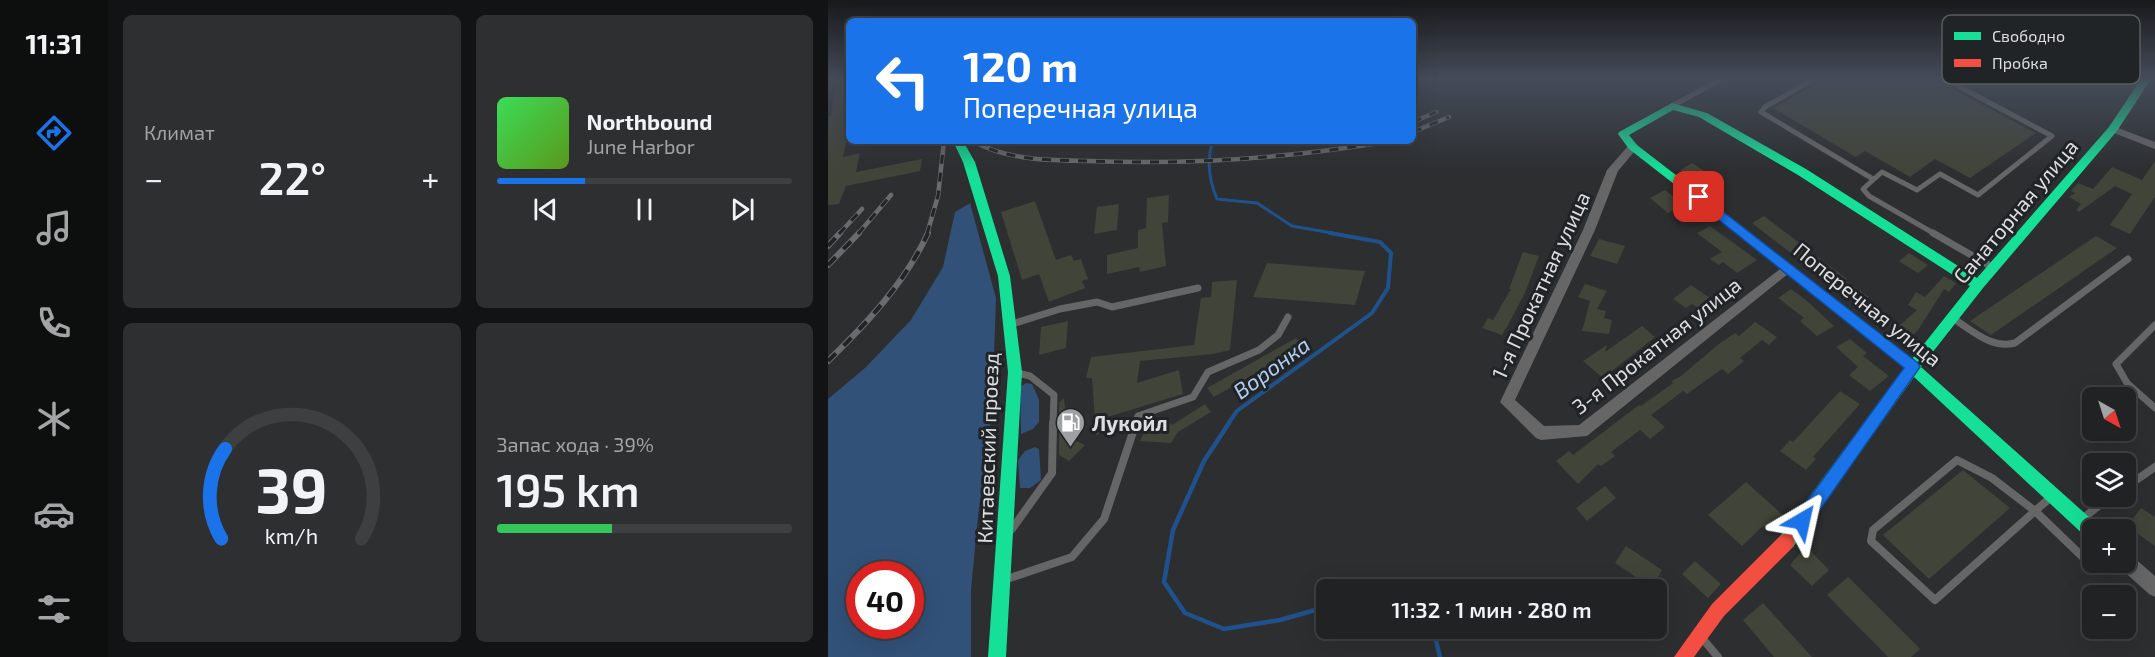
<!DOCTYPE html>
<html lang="ru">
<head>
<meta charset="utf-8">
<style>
	body { margin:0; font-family:"Exo 2",sans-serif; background:#2d2f31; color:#f1f3f6; height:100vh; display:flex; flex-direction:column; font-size:22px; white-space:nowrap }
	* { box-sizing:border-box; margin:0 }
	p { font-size:20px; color:#a2a4a6 }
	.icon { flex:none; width:33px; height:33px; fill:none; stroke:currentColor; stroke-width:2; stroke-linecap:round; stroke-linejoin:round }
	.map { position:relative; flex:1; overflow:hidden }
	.sheet { display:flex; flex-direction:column; gap:15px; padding:15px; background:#121314; width:720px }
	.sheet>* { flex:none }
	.hud { position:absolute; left:18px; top:18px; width:570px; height:126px; border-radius:9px; box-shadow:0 6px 24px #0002,0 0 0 2px #3e3f41; background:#1a73e8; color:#fff; overflow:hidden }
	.needle { width:39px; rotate:141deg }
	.fabs { position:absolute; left:1254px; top:387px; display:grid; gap:12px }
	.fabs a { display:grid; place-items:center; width:54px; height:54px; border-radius:9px; background:#212224; box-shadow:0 6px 24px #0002,0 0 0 2px #3e3f41; font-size:30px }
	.speed { position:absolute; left:18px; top:561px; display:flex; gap:12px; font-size:30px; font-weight:700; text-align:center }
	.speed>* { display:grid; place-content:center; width:78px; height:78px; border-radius:50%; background:#212224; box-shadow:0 6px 24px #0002,0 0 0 2px #3e3f41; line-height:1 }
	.speed .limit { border:9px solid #d22; background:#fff; color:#111 }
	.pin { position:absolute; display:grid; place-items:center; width:51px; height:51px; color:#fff; margin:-26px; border-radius:12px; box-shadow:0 3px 9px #0006 }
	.me { position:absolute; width:66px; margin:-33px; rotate:36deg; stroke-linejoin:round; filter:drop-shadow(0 0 4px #0008) }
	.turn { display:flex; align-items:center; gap:21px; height:126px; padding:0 18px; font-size:27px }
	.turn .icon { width:78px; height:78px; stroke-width:2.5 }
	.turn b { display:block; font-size:42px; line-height:51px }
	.big { font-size:45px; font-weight:600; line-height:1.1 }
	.sheet .widget { flex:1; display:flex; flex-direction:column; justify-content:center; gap:9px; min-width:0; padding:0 21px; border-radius:9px; background:#2d2f31 }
	.sheet .dial { align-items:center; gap:0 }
	.dial svg { height:156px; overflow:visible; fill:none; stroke:#3e3f41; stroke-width:7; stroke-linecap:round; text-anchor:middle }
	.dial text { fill:#f1f3f6; stroke:none }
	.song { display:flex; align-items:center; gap:18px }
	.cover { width:72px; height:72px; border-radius:9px; background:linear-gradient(135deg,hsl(130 70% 55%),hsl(90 70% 35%)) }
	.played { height:6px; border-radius:3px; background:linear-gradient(90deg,#1a73e8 30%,#3e3f41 30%) }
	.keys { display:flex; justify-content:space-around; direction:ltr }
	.heat { display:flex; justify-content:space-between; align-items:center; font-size:33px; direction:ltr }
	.charge { height:9px; border-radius:4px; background:linear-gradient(90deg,#34c759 39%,#3e3f41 0) }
	.sheet .tiles { flex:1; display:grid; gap:15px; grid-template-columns:repeat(2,1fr) }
	.trip { position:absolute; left:488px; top:579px; width:351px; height:60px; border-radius:9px; background:#212224; box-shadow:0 6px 24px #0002,0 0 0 2px #3e3f41; font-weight:600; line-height:60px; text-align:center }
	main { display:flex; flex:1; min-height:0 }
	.dock { display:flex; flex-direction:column; width:108px; justify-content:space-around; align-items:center; background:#0d0e0e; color:#a2a4a6 }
	.dock .icon { width:42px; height:42px }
	.dock .on { color:#1a73e8 }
	.dock b { font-size:27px; color:#f1f3f6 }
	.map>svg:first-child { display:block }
	.green { fill:#325178; fill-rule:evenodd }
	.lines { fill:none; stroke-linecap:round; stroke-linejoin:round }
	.stream-far2 { stroke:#1f528c; stroke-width:3 }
	.stream-far1 { stroke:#1f528c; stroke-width:4 }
	.stream { stroke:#1f528c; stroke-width:4.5 }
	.building { fill:#414438 }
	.lane-far2 { stroke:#666667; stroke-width:5 }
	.lane-far1 { stroke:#666667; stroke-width:7 }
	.lane { stroke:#666667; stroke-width:8 }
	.street { fill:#666667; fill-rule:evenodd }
	.fast { fill:#16e098; fill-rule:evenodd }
	.jam { fill:#f24e42; fill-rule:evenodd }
	.rail-far1-casing { stroke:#6a6b6c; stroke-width:4.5 }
	.rail-casing { stroke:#6a6b6c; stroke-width:6 }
	.rail-far1 { stroke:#212427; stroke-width:3; stroke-dasharray:9; stroke-linecap:butt }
	.rail { stroke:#212427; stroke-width:4; stroke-dasharray:11; stroke-linecap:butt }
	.route { fill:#1a73e8; stroke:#114b97; stroke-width:1.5 }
	.labels { text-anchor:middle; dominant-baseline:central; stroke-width:6; stroke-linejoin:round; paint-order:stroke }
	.street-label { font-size:21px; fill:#dcdee0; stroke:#212427 }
	.poi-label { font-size:21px; font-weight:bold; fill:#dcdee0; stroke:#212427; text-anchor:start }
	.water-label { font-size:22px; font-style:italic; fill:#b1cef2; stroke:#212427 }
	.key { fill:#212427; stroke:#595c5e; stroke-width:1.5 }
	.key-label { font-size:16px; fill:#dcdee0 }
</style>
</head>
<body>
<main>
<nav class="dock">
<b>11:31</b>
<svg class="icon on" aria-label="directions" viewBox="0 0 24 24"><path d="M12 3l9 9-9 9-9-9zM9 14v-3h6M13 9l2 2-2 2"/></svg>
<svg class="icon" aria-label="music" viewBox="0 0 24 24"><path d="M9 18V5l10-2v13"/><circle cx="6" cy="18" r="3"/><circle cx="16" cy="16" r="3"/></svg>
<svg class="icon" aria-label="phone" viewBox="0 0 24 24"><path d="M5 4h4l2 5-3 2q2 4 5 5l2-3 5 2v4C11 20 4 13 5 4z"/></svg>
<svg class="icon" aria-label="climate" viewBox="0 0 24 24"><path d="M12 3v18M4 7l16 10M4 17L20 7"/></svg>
<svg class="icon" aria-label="car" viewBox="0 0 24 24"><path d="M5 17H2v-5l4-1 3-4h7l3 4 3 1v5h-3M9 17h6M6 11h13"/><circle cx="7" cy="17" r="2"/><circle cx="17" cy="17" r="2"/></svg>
<svg class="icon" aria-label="filters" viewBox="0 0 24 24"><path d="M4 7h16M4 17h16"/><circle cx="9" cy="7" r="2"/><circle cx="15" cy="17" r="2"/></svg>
</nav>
<section class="sheet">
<div class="tiles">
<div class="widget"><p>Климат</p>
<div class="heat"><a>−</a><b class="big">22°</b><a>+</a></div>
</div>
<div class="widget">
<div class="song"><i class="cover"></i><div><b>Northbound</b><p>June Harbor</p></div></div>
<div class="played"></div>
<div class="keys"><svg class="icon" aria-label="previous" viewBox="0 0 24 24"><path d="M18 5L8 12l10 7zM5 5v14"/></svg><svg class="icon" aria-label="pause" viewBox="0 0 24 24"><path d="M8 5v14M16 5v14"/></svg><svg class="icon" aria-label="next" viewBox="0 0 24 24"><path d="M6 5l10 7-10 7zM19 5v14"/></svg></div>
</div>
<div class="widget dial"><svg viewBox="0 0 100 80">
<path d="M14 69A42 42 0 1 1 86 69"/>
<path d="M14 69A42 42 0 0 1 16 23" stroke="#1a73e8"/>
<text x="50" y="56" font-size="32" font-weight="700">39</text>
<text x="50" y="72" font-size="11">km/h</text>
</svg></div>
<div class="widget"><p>Запас хода · 39%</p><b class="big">195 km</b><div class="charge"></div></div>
</div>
</section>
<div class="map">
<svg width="1327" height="657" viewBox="0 0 1327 657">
	<rect width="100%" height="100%" fill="#2c2e30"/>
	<path class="green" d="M142,203L168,298L164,410L150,516L143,590V657H0V399L37,368L83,320L115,267L127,212ZM32,574H82V626H32Z
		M198,383L204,384L211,400V422L205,429L193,434L192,387Z
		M207,447L211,449L213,480L202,488H192L190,460L197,451Z"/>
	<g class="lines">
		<path class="stream-far2" d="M385,141C378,161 381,180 389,199L429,203L464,226L510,234"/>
		<path class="stream-far1" d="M400,424L409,411L544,313L560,288L563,253L552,242L502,233"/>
		<path class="stream" d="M401,423L376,461L345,530L336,582L357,613L396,629L452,620L498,607
			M605,628L612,657"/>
	</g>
	<path class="building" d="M8,80H21V130L15,157L32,153L28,172L94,159L92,171L18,186L11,204L0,205V117L3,116Z
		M995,80H1112L1132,93L1208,133L1142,178L1107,159L1082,177L1037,151L1028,157L945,108Z
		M1327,161V197L1302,234L1282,225L1304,194L1287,186L1251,212L1248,210L1253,204L1241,197L1247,193L1243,191L1250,183L1265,189L1284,167L1314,180Z
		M864,163L876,171L864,178L852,170Z
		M837,190L856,205L840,213L822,198Z
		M341,195L340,222L334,223L338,266L312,272L311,267L279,274V255L310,248V230L318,228L319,198Z
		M207,201L228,260L243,255L246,261L253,259L260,279L254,281L257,288L221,302L211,274L194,280L173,212Z
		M291,204L289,230L266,234L269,207Z
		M936,216L1019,279L1017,280L1041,297L1030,305L924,223Z
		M882,226L907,244L929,260L909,273L895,262L891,265L882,259L894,252L869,233Z
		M1268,236L1289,248L1163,335L1142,321Z
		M771,239L797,246L789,264L762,256Z
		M695,252L711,256L697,293L680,325L674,335L654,328L660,318L665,320L683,289H681Z
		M1081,253L1100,265L1090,273L1071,261Z
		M439,263L537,271L527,305L425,297Z
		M1116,276L1128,283L1121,292L1116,289L1090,330L1077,342L1063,333L1089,310L1080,305L1088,292L1097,297Z
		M409,280L402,350L385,354L312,361L309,383L351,370L355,394L276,418L303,419L301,425L268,435L264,378H258L263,357L366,345L373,298L383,297L384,282Z
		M757,284L779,291L769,309L778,311L776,318L784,320L781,334L754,331L762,301L750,297Z
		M863,285L882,298L870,308L864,304L858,308L845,299Z
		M963,289L978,300L1006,326L989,336L972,321L976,318L950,298Z
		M240,321L238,348L211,355L213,327Z
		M927,322L949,337L941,345L934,340L912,358L916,361L900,374L894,369L859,394L855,391L823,415L837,427L822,439L812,430L783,452L787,456L773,466L770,464L750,484L728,461L741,451L745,455L811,405L813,406L845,383L843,381L853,376L892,343L907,333L911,336Z
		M814,326L827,337L775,378L755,361L779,345L777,352Z
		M468,338L475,346L386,397L379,388Z
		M1022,339L1039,353L1035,356L1061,376L1042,391L1021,375L1030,367L1008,347Z
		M1012,391L1032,404L985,457L988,459L978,470L952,451L962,440L965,442Z
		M236,398L239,428L247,440L257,445L241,461L231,455V403Z
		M377,404L383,412L350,432L343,443L312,441L321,421H340L344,425Z
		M1135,470L1182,508L1101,579L1055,535Z
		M918,482L956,516L940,531L935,526L914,546L880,515Z
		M777,486L788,498L759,521L748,508Z
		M1313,508L1327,517V546L1299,526Z
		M798,546L834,570L824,588L787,563Z
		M978,546L1001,570L984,586L962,565Z
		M867,561L893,584L880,598L854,574Z
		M1020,577L1092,649L1083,657H1060L999,595Z
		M935,603L984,657H946L915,620Z"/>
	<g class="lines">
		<path class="lane-far2" d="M986,79L937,107L933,112L1045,179
			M844,106L894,79
			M1107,234L1041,196L1035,189L1054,172L1089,190L1112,174L1150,195L1224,136L1117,79"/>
		<path class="lane-far1" d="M1105,233L1164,267
			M1126,319C1145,331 1163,349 1187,343L1300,259
			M184,324L232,309L269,302L284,307L370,288
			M1327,325L1288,364L1299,383L1327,408
			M189,373L202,376L226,395L225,424
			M307,424L310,416L365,397L380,372L431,350L450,335L460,317"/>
		<path class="lane" d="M1129,460L1164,478L1207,511L1107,600L1043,541L1045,530Z
			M1298,487L1327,467
			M1207,511L1261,563
			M1207,511L1223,497
			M1254,519L1283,496
			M184,529L224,473L225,423
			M179,579L244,557L276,519L308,423
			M874,638L890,657"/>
		<path class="street" d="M1285,126L1327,142V149L1281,131V127Z
			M805,144L810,147L790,171L767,230L687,400L716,426L751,425L956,266L960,264L966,269L759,436L713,440L708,438L672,402L755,230L779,170L801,145Z
			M1298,554L1304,556L1327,576V597L1321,594L1292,568L1290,562H1298Z"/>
		<path class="fast" d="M1313,79H1323L1289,131L1155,288L1093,367L1270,525L1272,530H1264V539L1258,537L1086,377L965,547L959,549L953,547L951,541L953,535L1076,368L1073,363L1075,359H1084L1142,286L970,175L871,117L845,110L801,135L809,145L932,240L930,243H922L801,149L790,134L791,132L844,103L879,113L978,169L1149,278L1281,127Z
			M125,141H135L147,162L182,276L194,372L178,657H160L180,372L170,276L135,162Z"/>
		<path class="jam" d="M926,236L1085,359L1087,363L1085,367H1075L922,243L920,240Z
			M959,533L965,535L967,541L965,547L896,616L866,657H846L884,604L953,535Z"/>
		<defs>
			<path id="rail-far1" d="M585,122L608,112
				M585,132L621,117
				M145,141C180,161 222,160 261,161C363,165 463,158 563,141
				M11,234L34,209
				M30,234L63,195
				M99,234L110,196L116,141"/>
			<path id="rail" d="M0,246L12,233
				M0,265L31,233
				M0,361C39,323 77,283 100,233"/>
		</defs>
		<use href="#rail-far1" class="rail-far1-casing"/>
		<use href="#rail" class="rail-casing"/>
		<use href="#rail-far1" class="rail-far1"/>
		<use href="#rail" class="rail"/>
	</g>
	<linearGradient id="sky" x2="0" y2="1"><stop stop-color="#18191a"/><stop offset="0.46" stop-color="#454c59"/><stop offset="1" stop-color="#454c59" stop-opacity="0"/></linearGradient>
	<rect width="1327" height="171" fill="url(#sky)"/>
	<path class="route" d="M871,193L1090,363L1092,367L980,527L974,529L968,527L966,521L968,516L1076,368L866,200V194Z"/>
	<defs>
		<symbol id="fuel-pin" viewBox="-11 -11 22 30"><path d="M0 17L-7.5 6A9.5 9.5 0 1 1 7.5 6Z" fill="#9ea0a2" stroke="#212427"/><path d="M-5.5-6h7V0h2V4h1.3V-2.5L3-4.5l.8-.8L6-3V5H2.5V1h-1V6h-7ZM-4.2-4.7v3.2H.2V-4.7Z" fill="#fff"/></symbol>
	</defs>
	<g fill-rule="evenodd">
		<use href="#fuel-pin" x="226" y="406" width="33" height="45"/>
	</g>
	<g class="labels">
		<g class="street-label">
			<text transform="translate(1187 211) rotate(-50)">Санаторная улица</text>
			<text transform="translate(712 285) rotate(-65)">1-я Прокатная улица</text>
			<text transform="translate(1040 304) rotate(39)">Поперечная улица</text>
			<text transform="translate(828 345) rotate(-38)">3-я Прокатная улица</text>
			<text transform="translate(159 448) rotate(-88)">Китаевский проезд</text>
		</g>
		<g class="poi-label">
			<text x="264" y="422">Лукойл</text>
		</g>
		<g class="water-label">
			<text transform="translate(443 367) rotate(-36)">Воронка</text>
		</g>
	</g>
	<rect x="1114" y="15" width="198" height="69" rx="9" class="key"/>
	<rect x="1126" y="32" width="27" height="8" fill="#16e098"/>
	<rect x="1126" y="59" width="27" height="8" fill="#f24e42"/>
	<g class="key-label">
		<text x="1164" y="42">Свободно</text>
		<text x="1164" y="69">Пробка</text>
	</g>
</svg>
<div class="fabs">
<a><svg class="needle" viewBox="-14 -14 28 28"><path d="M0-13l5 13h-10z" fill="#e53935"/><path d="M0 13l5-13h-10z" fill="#a2a4a6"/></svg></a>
<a><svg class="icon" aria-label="layers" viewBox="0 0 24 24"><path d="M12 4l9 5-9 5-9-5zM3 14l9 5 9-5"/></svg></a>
<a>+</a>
<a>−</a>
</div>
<div class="speed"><div class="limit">40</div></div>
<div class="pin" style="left:871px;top:197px;background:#d93025"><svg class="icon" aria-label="arrive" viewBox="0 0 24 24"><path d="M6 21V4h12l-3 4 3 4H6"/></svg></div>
<svg class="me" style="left:974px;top:521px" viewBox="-20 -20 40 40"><path d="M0-17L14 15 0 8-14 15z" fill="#1a73e8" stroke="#fff" stroke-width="4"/></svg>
<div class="trip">11:32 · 1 мин · 280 m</div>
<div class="hud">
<div class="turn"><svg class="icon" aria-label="left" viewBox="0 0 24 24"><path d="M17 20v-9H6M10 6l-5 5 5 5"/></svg><div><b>120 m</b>Поперечная улица</div></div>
</div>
</div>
</main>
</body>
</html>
